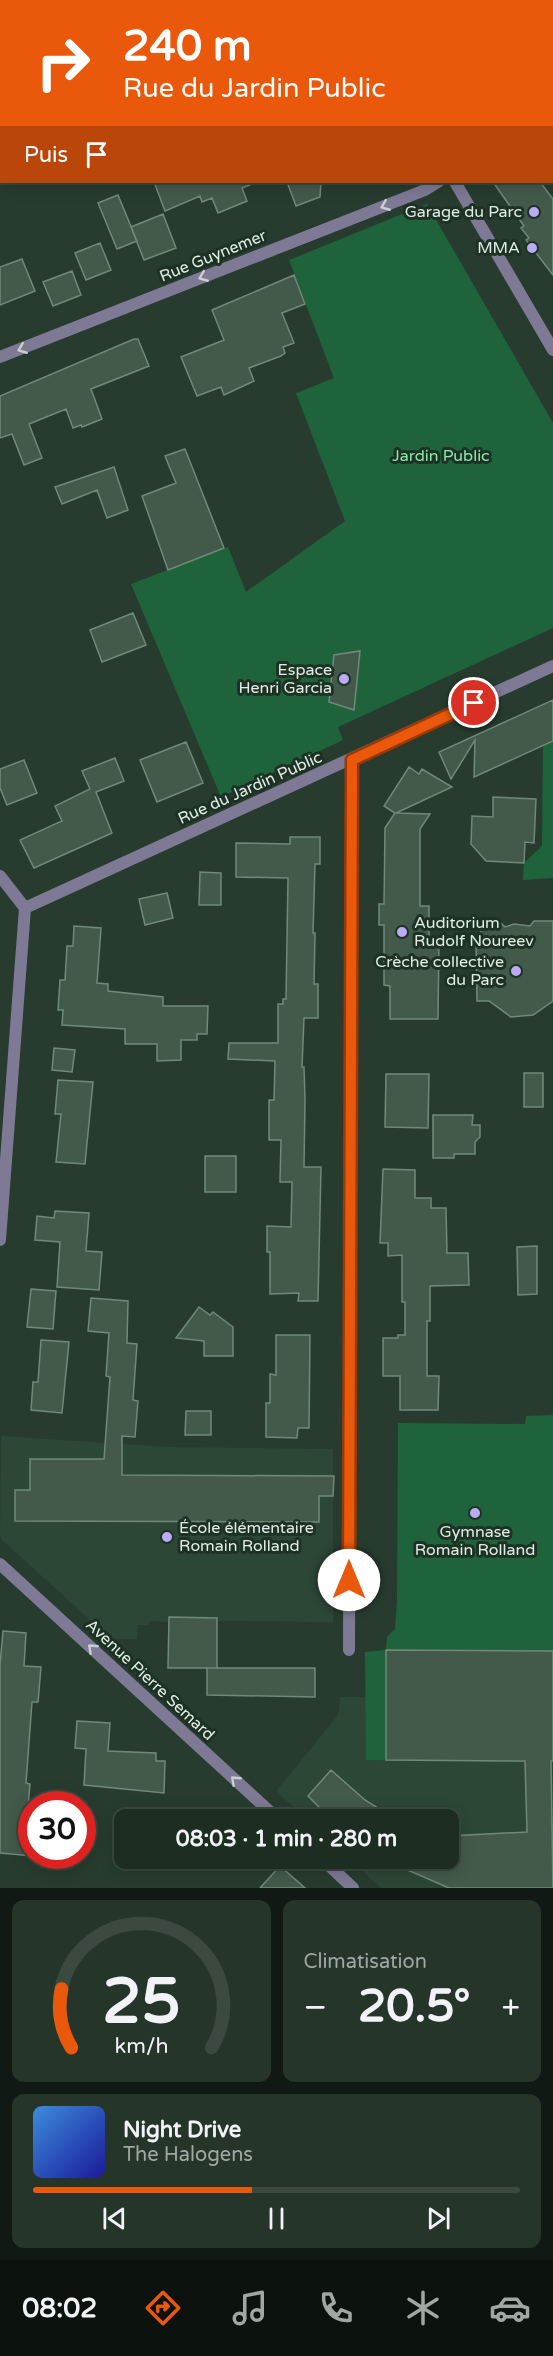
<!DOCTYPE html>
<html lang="fr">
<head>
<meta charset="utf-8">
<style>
	body { margin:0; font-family:"Varela Round",sans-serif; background:#25352a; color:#f1f3f6; height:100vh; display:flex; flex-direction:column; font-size:22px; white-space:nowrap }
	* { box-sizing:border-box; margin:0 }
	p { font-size:20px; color:#a0a8a5 }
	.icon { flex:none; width:33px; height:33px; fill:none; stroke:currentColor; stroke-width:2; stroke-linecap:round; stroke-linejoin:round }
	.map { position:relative; height:1888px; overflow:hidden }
	.side { display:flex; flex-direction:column; gap:12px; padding:12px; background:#101913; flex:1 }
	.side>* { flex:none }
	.banner { position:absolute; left:0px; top:0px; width:554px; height:183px; box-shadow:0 3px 15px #0003,0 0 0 2px #3b4940; background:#ea580c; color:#fff; overflow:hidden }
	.speed { position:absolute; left:18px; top:1791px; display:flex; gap:12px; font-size:30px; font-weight:700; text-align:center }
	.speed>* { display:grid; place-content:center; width:78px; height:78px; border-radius:50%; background:#1d2d22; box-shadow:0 3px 15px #0003,0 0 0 2px #3b4940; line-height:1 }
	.speed .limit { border:9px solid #d22; background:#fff; color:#111 }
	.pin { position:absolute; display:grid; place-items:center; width:51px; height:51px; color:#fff; margin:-26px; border:3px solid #fff; border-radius:50%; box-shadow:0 2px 6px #0007 }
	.me { position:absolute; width:66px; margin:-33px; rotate:0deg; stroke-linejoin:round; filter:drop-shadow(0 0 4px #0008) }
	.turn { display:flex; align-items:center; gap:21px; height:126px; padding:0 24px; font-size:27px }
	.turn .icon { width:78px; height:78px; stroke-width:2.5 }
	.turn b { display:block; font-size:42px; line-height:51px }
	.then { display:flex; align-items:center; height:57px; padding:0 24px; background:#0003; gap:12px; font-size:22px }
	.big { font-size:45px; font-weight:800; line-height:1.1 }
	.side .widget { flex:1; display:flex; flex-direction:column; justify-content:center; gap:9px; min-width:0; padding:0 21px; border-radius:12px; background:#25352a }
	.side .dial { align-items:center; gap:0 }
	.dial svg { height:156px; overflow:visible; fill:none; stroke:#3b4940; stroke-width:7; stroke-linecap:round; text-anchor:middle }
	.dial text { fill:#f1f3f6; stroke:none }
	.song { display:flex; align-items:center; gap:18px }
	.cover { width:72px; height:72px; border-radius:9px; background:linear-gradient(135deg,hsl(210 70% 55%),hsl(240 70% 35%)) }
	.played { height:6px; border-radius:3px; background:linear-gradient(90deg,#ea580c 45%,#3b4940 45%) }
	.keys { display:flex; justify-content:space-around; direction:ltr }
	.heat { display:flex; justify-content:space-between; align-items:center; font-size:33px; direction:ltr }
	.side .tiles { flex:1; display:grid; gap:12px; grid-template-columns:1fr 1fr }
	.widget:last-child { grid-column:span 2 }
	.trip { position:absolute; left:114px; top:1809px; width:345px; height:60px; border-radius:12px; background:#1d2d22; box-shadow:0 3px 15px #0003,0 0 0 2px #3b4940; font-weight:800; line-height:60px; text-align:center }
	.menu { display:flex; height:96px; justify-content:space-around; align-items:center; background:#0c120e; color:#a0a8a5 }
	.menu .icon { width:42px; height:42px }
	.menu .current { color:#ea580c }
	.menu b { font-size:27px; color:#f1f3f6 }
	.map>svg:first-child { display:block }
	.built { fill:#2c4736 }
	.green { fill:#1f633d }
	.building { fill:#435a4a; stroke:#718979; stroke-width:1.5 }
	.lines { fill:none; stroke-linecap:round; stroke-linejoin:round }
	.minor { stroke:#7e7994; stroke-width:12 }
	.tertiary { stroke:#7e7994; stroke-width:12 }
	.oneway { stroke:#c8d0d0 }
	.route-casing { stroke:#983908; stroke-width:15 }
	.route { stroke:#ea580c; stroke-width:10 }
	.poi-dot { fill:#bbaaf6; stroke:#1d3224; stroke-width:2 }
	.labels { text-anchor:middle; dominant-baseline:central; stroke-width:6; stroke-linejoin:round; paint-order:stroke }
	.poi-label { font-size:16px; fill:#e0ede4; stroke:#1d3224; text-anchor:end }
	.street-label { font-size:16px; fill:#e0ede4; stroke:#1d3224 }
	.park-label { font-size:16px; fill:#8ae8ad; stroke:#1d3224 }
</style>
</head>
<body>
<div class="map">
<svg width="553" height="1888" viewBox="0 0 553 1888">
	<rect width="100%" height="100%" fill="#273c2e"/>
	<path class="built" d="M1,1436L167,1447L333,1449V1622L217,1621V1618L169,1617V1622L149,1621V1625H138L137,1639H111L2,1540L0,1535Z
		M340,1697H366V1760L553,1759V1888H381L349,1859L448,1858V1820L307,1819L276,1791L335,1719L339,1712Z"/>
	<path class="green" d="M427,204L553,423V628L338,727L343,740L221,797L131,584L228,547L246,592L345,521L296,393L334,378L289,260Z
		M553,741V878L523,880L524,863L542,846L543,746Z
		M553,1415V1762L366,1760L365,1652L386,1650L387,1637L395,1629L397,1601L398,1423L525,1424L526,1416Z"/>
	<path class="building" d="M154,182H252V184L242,188L247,201L218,213L212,198L202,202L200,196L165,211Z
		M287,182H321L320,197L296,206Z
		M493,182H540L553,199V275L526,240L529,238L521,228L524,226Z
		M118,195L137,241L117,249L98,203Z
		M163,214L176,248L144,260L131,227Z
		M100,243L111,270L86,280L75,253Z
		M22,259L35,291L0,305V267Z
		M72,271L81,295L53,306L43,282Z
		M294,275L305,304L282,313L294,343L283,347L285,353L281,356L249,368L254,381L224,395L221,387L197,396L181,357L224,340L212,310Z
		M134,339H138L149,366L91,389L102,419L82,427L81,425L73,428L66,409L29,424L42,458L24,465L12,434L0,438V396Z
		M185,449L224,548L168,570L142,496L176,483L165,456Z
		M114,467L128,510L107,518L97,490L62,504L55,487Z
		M133,613L146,645L102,662L90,630Z
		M360,651L354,710L329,702L334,655Z
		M553,700V741L474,777L475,740L451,779L439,752Z
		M186,742L203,783L157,802L140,760Z
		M115,758L124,781L96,792L112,833L34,868L20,840L62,821L55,806L90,789L82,771Z
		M24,760L37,793L7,805L0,788V769Z
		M409,767L419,774L422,769L452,787L396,813L430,814L420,829V906H429V939L439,940L438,1019H390V986L384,985V925H379V904H384L385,828L395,813L384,806Z
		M493,797L536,799L534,843L525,842L524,863L486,861L471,844L472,816L493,817Z
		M290,837H320V864H315L313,933H315L314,984H318V1018H304L302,1067H304L305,1100L304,1167H321L318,1301H298L299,1293L270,1294V1252H267V1226L291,1227L292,1182H280L281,1140H269V1100H274L275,1061L228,1059L229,1043H278V1004H283V999H286L288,878L236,877V843L290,844Z
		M200,872L221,873V905H199Z
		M167,893L173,918L145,925L139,899Z
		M534,921H553V1001L533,1015L511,1017L489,1001H477L476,940H481L480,922H500L505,927L514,924L530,926Z
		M74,926L101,928L97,983L108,984V991L163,997V1006H208L207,1034H197V1040H181V1060L157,1061V1044H125V1029L62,1025L63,1010H58L60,980H65L67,946H73Z
		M54,1048L75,1050L72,1072L52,1070Z
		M524,1073H543V1107H524Z
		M386,1074H429L428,1128L385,1127Z
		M58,1080L93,1082L85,1164L56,1162L61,1114H55Z
		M433,1115H473L472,1125H480V1137L475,1142V1154H454V1158H433Z
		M205,1156H236V1192H205Z
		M383,1169L415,1170V1198H431V1208H446L447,1253H468L469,1285L430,1286V1321H427V1376H439L438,1410H400V1376H383V1338H398V1335H405V1302H402V1255L388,1256V1243H380Z
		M55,1211L89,1213L86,1251L102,1252L99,1290L57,1287L60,1242L35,1240L37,1216L54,1218Z
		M537,1246V1294L518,1295L517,1247Z
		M31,1289L56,1291L53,1329L27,1327Z
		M91,1298L128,1301L127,1343L137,1344L133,1400L138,1401L135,1437L122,1436V1475L334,1476L333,1496H319V1522L15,1521V1490H30V1459H104L110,1377L106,1376L109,1333L88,1331Z
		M199,1307L210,1315L213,1312L233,1327V1356H204V1341L176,1338Z
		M276,1335H310L309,1428H298L297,1438L266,1437V1403H270V1374L276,1375Z
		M41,1340L69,1342L62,1413L31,1410L33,1382H38Z
		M186,1411H211V1435H185Z
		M169,1617L217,1618V1668H168Z
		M3,1631L26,1633L24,1666L41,1667L38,1702H32L26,1783L30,1784L26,1829L32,1830V1856L0,1853V1665Z
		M386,1650L553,1651V1761H551L553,1888H449L380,1858H448V1836L527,1832L525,1761L386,1760Z
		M207,1668H315V1697L207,1695Z
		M77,1721L110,1723L108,1751L156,1753V1761H165L164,1793L84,1785L86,1749L75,1748Z
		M331,1770L365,1800L397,1820H332L308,1796Z
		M280,1866L305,1888H260Z"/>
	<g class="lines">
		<path class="minor" d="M552,97L553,96
			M0,357L425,190L438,182
			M0,876L25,908
			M25,908L553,666
			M0,1240L25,908
			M0,1564L279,1820
			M349,1650L352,760
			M321,1858L353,1888"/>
		<path class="tertiary" d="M346,0L347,2
			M455,182L553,350"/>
	</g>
	<defs><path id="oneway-chevron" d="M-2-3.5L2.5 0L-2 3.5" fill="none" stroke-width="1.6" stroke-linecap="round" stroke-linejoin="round" transform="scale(1.5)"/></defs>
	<g class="oneway">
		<use href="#oneway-chevron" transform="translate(385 206) rotate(158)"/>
		<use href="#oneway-chevron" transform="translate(203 277) rotate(158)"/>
		<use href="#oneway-chevron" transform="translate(22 349) rotate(158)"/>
		<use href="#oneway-chevron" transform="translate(92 1648) rotate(-137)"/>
		<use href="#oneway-chevron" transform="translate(235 1780) rotate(-137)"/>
	</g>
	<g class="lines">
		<defs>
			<path id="route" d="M349,1580L352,760L474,703"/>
		</defs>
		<use href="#route" class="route-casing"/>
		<use href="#route" class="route"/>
	</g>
	<g class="poi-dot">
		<circle cx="534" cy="212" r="6"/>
		<circle cx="532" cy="248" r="6"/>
		<circle cx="344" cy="679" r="6"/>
		<circle cx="402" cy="932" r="6"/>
		<circle cx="516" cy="971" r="6"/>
		<circle cx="475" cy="1513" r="6"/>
		<circle cx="167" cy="1537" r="6"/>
	</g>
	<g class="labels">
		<g class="poi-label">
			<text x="522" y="212">Garage du Parc</text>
			<text x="520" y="248">MMA</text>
			<text x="332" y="670">Espace<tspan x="332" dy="18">Henri Garcia</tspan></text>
			<text x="414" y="923" text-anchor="start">Auditorium<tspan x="414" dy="18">Rudolf Noureev</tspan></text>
			<text x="504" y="962">Crèche collective<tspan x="504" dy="18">du Parc</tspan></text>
			<text x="179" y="1528" text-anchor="start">École élémentaire<tspan x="179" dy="18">Romain Rolland</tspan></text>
			<text x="475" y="1532" text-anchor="middle">Gymnase<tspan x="475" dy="18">Romain Rolland</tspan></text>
		</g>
		<g class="street-label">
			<text transform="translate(213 256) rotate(-22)">Rue Guynemer</text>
			<text transform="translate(250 788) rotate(-24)">Rue du Jardin Public</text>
			<text transform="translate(150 1680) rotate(43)">Avenue Pierre Semard</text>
		</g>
		<g class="park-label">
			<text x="441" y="456">Jardin Public</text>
		</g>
	</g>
</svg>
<div class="speed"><div class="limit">30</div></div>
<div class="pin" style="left:474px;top:703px;background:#d93025"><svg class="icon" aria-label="arrive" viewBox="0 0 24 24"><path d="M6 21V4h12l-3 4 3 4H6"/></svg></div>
<svg class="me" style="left:349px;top:1580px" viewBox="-20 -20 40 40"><circle r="19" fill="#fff"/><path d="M0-13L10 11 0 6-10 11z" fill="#ea580c"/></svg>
<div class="trip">08:03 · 1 min · 280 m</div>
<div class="banner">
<div class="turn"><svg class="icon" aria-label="right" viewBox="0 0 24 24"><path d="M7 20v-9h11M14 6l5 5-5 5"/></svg><div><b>240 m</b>Rue du Jardin Public</div></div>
<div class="then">Puis<svg class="icon" aria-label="arrive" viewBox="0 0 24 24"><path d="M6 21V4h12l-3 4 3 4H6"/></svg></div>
</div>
</div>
<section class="side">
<div class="tiles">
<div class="widget dial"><svg viewBox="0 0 100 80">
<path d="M14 69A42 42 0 1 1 86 69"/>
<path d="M14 69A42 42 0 0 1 9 39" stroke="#ea580c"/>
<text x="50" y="56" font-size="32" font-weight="700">25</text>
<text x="50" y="72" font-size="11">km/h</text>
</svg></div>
<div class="widget"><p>Climatisation</p>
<div class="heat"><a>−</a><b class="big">20.5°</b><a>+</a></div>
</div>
<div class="widget">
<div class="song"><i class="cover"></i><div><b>Night Drive</b><p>The Halogens</p></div></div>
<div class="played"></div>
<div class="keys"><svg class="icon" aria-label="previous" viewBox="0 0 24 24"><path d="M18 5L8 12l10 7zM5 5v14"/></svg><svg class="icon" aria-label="pause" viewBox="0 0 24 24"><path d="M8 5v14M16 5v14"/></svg><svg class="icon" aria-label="next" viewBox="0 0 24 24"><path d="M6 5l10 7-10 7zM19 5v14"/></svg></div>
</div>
</div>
</section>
<nav class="menu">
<b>08:02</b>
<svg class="icon current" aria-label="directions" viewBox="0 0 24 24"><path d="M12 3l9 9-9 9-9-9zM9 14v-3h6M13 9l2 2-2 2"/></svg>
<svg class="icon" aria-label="music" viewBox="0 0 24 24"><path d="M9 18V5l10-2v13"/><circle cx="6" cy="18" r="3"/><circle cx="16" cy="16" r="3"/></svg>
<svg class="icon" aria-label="phone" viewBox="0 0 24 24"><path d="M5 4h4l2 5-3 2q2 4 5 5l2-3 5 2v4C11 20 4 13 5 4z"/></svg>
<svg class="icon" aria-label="climate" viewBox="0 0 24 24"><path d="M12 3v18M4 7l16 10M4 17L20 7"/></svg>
<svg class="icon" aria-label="car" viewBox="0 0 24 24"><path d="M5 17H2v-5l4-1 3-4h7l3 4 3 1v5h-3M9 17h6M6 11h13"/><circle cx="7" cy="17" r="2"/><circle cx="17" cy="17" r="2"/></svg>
</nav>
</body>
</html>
